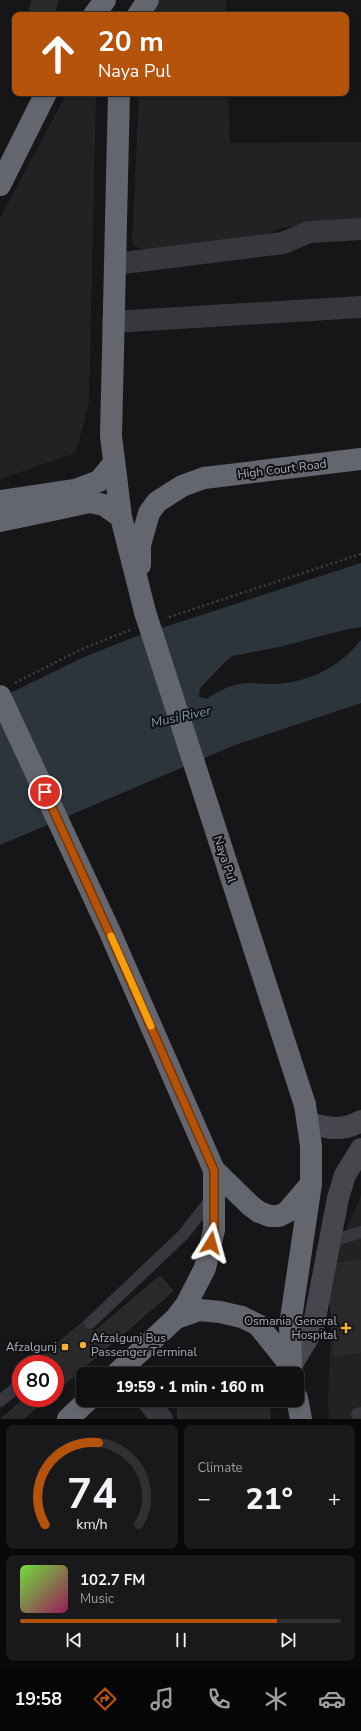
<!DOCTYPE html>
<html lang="en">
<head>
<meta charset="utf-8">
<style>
	body { margin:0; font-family:"Nunito Sans",sans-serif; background:#19191b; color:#f1f3f6; height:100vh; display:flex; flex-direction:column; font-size:15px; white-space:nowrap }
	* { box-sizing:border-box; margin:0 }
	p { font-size:13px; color:#9c9d9f }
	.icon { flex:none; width:22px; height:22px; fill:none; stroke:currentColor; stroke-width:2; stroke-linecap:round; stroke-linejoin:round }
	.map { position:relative; height:1419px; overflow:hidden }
	.panel { display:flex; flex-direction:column; gap:6px; padding:6px; background:#09090a; flex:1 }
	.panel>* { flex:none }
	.guide { position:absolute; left:12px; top:12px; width:337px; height:84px; border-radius:8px; box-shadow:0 2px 6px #0003,0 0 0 1px #303032; background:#b45309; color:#fff; overflow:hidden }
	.speed { position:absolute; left:12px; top:1355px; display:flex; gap:8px; font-size:20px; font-weight:700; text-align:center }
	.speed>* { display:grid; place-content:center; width:52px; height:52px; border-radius:50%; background:#101012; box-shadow:0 2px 6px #0003,0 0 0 1px #303032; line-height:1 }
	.speed .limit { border:6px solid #d22; background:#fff; color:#111 }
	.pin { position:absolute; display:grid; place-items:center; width:34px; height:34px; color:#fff; margin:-17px; border:2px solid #fff; border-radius:50%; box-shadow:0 1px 4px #0007 }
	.me { position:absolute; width:44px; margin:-22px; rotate:8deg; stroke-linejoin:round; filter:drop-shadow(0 0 3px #0008) }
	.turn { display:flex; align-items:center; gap:14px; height:84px; padding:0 20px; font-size:18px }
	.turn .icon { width:52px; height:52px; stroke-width:2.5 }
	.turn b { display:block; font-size:28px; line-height:34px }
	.big { font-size:30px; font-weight:800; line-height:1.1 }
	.panel .card { flex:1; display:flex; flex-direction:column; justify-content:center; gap:6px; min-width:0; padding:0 14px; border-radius:8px; background:#19191b }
	.panel .dial { align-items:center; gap:0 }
	.dial svg { height:104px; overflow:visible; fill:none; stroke:#303032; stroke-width:7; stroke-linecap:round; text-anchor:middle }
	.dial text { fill:#f1f3f6; stroke:none }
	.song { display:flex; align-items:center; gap:12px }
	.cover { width:48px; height:48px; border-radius:6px; background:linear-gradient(135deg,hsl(100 70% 55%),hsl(330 70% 35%)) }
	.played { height:4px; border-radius:2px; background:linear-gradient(90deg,#b45309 80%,#303032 80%) }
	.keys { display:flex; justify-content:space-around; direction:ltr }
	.heat { display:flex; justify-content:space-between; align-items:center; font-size:22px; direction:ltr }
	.panel .tiles { flex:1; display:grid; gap:6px; grid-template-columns:1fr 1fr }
	.card:last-child { grid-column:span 2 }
	.trip { position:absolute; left:76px; top:1367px; width:228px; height:40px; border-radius:8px; background:#101012; box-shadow:0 2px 6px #0003,0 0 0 1px #303032; font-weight:800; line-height:40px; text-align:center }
	.tabs { display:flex; height:64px; justify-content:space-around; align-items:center; background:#060607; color:#9c9d9f }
	.tabs .icon { width:28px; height:28px }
	.tabs .selected { color:#b45309 }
	.tabs b { font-size:18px; color:#f1f3f6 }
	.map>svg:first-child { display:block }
	.built { fill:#222225 }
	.water { fill:#2c353c }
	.building { fill:#29292c; stroke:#303034 }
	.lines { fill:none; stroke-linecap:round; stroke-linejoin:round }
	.path { stroke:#3d3f44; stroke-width:2.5; stroke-dasharray:2 3; stroke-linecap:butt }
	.lane { stroke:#37383d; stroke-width:12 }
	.street { stroke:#37383d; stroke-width:22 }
	.secondary { stroke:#45474d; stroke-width:22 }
	.highway { stroke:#63666e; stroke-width:22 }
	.highway-bridge { stroke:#63666e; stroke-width:22 }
	.route-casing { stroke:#753606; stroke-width:10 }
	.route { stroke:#b45309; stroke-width:7 }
	.slow { stroke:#f59e0b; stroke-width:7 }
	.poi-dot { fill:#f2b134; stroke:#111113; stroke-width:1.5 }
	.labels { text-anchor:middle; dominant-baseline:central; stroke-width:4; stroke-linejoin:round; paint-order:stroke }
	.street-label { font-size:12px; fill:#a8adb8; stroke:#111113 }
	.poi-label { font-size:12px; fill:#a8adb8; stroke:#111113; text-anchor:end }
	.water-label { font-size:13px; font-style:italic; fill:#7f9bb3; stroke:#111113 }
</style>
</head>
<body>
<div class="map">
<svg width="361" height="1419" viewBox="0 0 361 1419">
	<rect width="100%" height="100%" fill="#161618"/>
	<path class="built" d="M154,0H226V15H142Z
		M67,93H96L89,402L76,453L0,479V218Z
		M139,93H228L230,143L361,142V218L279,228L256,241L144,251L132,244Z
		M361,1195V1419H329L328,1398L334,1258Z"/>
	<path class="water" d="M361,563V627L348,629L279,647L232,656L225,662L200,688L199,697L206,699C216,693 227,686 239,684C250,682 262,684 273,684C308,683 340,667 361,640V703L235,745L0,845V698L84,657L137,636Z"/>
	<path class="building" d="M32,0H58L54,15H28Z
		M361,1261V1352L335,1355L327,1265Z
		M160,1276L173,1291L55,1392V1364H43L39,1359L84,1321L94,1332Z
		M25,1398H48L23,1419H1Z
		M177,1400H269L270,1419H178Z"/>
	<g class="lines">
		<path class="path" d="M169,617L361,554
			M15,683L82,649L130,630"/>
		<path class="lane" d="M329,1242L361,1232
			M90,1323L183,1235L212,1198
			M0,1401L21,1384
			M357,1414L361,1413"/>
		<path class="street" d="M115,264L283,243L309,232L361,229
			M113,322L361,307
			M147,1400L162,1419"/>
		<path class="secondary" d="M308,1123C327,1128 343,1132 361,1121
			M291,1366L313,1329L338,1198L345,1175L361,1149"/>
		<path class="highway" d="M94,15L105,0
			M138,15L148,0
			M119,93L111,436L121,517L145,612
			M0,185L46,93
			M0,501L75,490L99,481L114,463
			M0,521L90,502L104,505L121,517
			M140,565V545L149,513L157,502L182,486L204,478L361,459
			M0,696L109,930L214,1170L251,1206L259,1212L270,1216H279L287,1212L311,1184
			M176,1318L199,1310L220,1312L242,1317L258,1325L291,1366
			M116,1374L176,1318L186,1305L205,1268L214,1230V1170
			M292,1374L291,1366L290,1325L311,1184V1146L305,1105
			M297,1398L301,1419
			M68,1419L88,1400"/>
		<path class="highway-bridge" d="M145,612L305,1105"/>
	</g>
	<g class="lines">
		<defs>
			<path id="route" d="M45,792L108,930L214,1170V1230L211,1243"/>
		</defs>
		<use href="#route" class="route-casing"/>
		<use href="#route" class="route"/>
		<path class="slow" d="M111,936L151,1026"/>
	</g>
	<g class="poi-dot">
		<path d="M344 1322h4v4h4v4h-4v4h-4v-4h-4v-4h4z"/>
		<circle cx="83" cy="1345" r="4"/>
		<rect x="61" y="1343" width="8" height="8" rx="2"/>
	</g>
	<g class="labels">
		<g class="street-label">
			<text transform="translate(282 469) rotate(-7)">High Court Road</text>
			<text transform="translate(225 859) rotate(72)">Naya Pul</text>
		</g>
		<g class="poi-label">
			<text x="337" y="1321">Osmania General<tspan x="337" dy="14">Hospital</tspan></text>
			<text x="91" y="1338" text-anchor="start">Afzalgunj Bus<tspan x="91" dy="14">Passenger Terminal</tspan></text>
			<text x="57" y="1347">Afzalgunj</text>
		</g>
		<g class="water-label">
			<text transform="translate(181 717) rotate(-12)">Musi River</text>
		</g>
	</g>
</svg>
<div class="speed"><div class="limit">80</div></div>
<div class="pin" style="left:45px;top:792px;background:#d93025"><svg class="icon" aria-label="arrive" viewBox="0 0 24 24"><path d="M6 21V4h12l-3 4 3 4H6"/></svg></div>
<svg class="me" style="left:211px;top:1243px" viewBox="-20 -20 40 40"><path d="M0-17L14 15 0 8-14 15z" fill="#b45309" stroke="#fff" stroke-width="4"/></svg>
<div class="trip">19:59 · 1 min · 160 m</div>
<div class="guide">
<div class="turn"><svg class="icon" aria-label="ahead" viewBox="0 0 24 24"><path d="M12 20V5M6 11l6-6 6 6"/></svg><div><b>20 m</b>Naya Pul</div></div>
</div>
</div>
<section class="panel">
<div class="tiles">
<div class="card dial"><svg viewBox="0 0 100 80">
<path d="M14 69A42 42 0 1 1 86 69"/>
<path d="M14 69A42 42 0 0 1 55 6" stroke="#b45309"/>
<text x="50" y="56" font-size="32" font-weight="700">74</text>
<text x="50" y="72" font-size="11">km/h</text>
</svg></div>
<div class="card"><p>Climate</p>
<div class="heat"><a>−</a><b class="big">21°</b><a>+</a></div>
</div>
<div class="card">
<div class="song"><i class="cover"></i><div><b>102.7 FM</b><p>Music</p></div></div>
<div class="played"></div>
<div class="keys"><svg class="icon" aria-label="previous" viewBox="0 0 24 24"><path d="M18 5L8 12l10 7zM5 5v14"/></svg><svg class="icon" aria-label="pause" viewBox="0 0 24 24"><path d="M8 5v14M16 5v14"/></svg><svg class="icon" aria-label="next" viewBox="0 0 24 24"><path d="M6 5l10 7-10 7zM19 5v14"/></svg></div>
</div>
</div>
</section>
<nav class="tabs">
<b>19:58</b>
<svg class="icon selected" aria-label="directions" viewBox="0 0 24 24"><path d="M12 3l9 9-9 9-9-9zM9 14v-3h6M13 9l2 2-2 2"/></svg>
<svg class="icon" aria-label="music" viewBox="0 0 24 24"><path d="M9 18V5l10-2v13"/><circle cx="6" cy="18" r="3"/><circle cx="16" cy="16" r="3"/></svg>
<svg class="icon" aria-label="phone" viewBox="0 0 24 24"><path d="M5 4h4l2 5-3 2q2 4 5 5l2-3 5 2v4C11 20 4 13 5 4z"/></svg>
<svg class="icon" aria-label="climate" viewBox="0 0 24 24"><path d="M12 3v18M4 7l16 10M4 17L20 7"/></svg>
<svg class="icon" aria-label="car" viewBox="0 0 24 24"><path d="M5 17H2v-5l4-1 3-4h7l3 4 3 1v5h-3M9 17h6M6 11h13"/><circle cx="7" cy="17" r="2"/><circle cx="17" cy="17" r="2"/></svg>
</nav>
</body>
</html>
